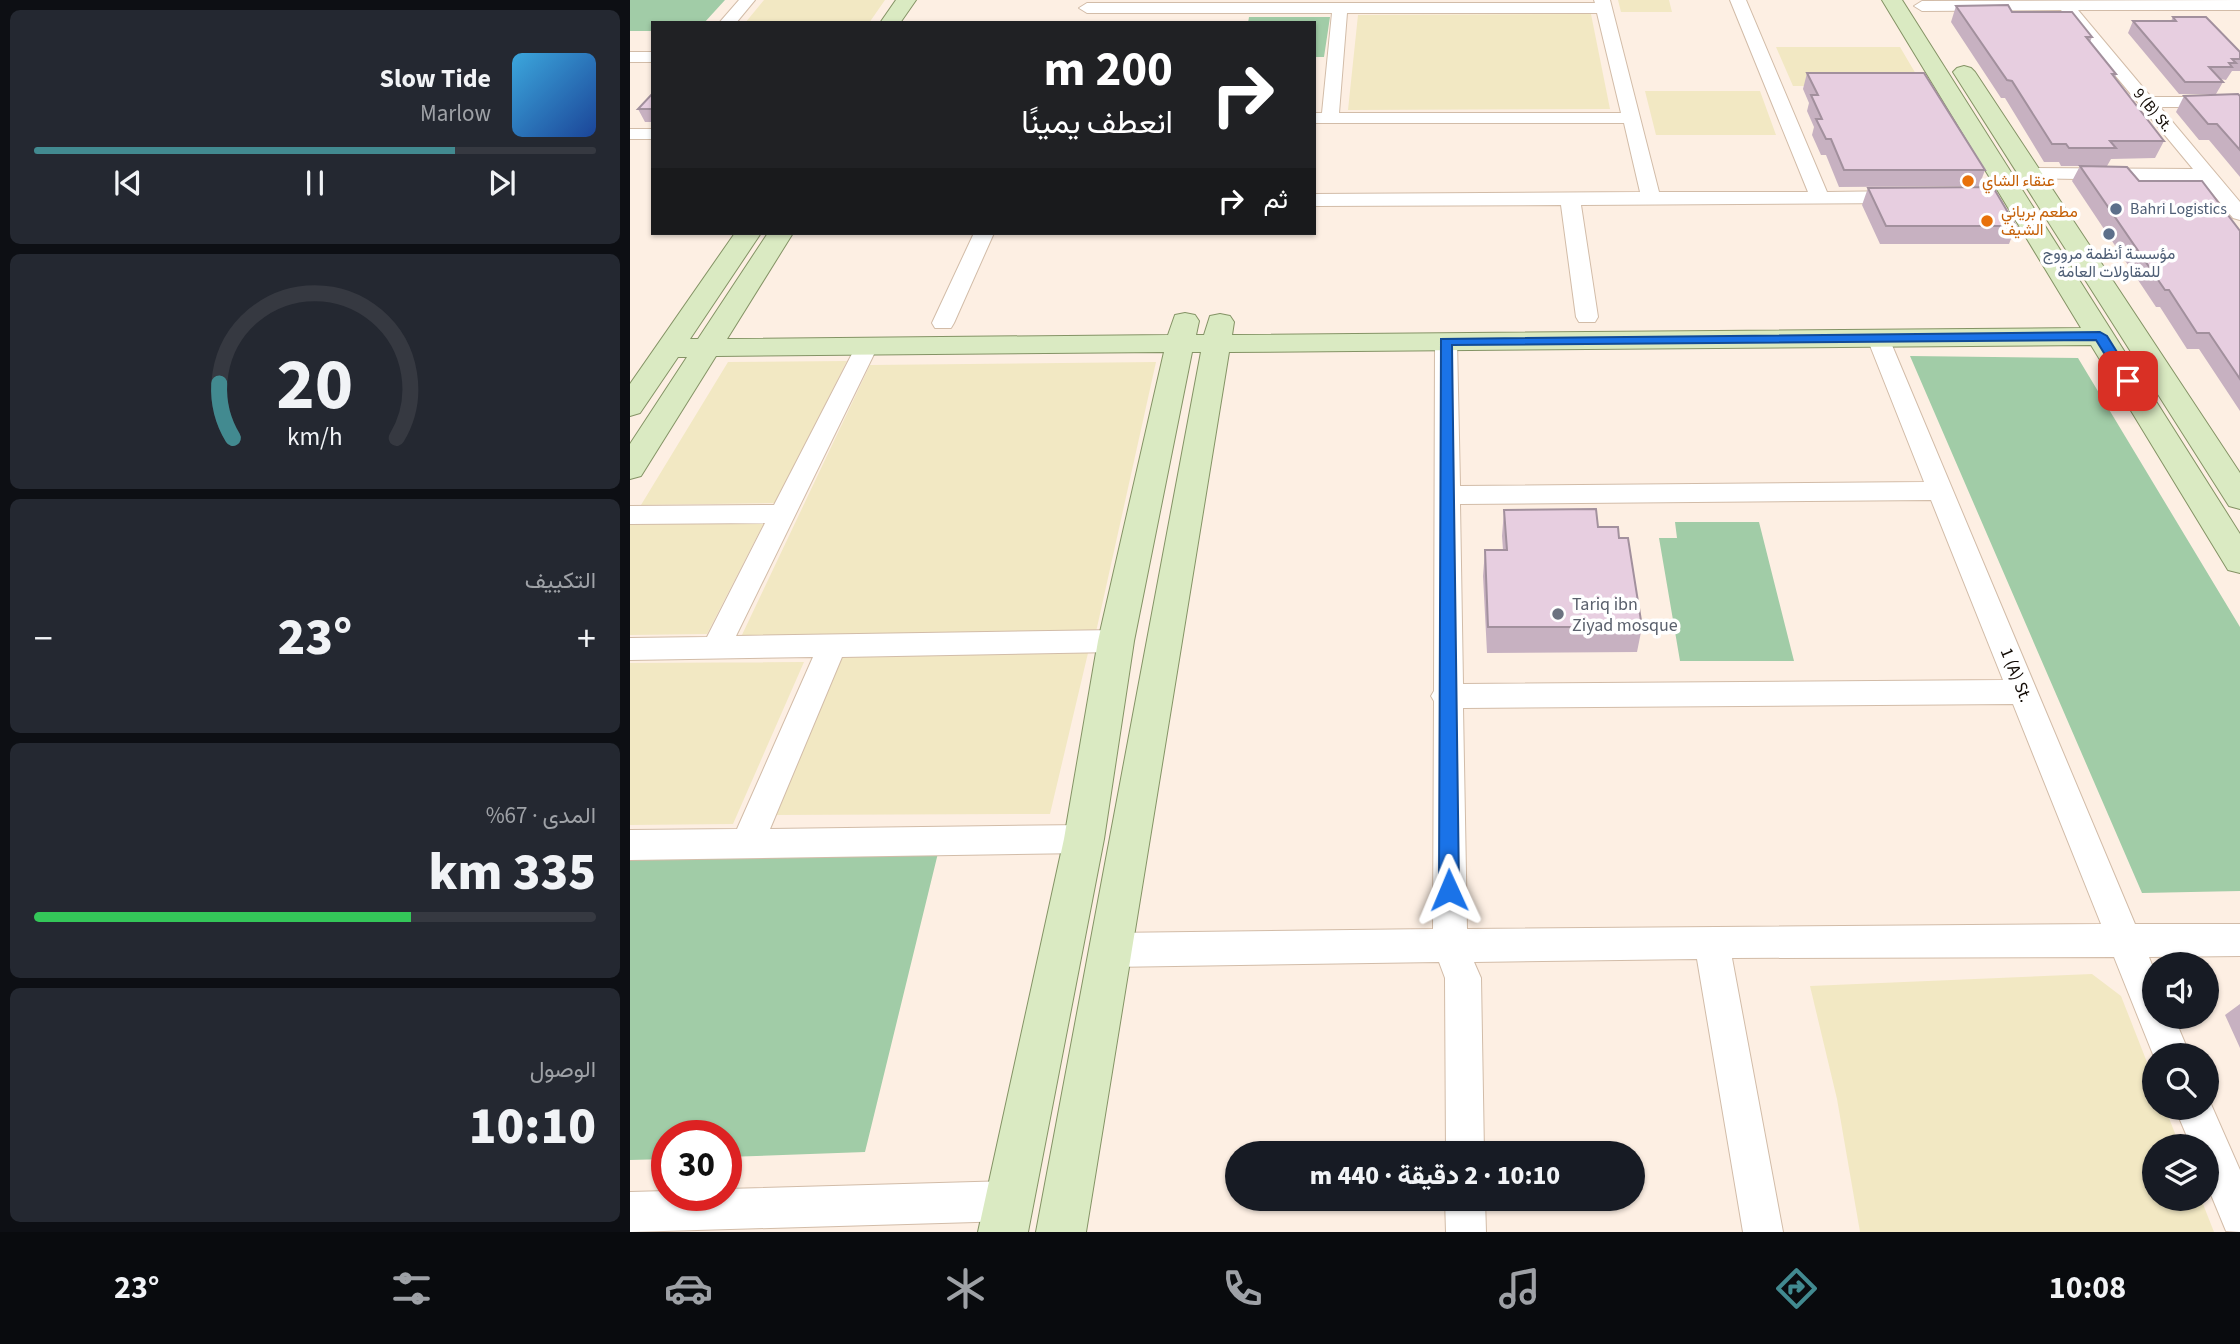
<!DOCTYPE html>
<html lang="ar">
<head>
<meta charset="utf-8">
<style>
	body { margin:0; font-family:"Source Sans 3",Vazirmatn,sans-serif; background:#242831; color:#f1f3f6; direction:rtl; height:100vh; display:flex; flex-direction:column; font-size:26px; white-space:nowrap }
	* { box-sizing:border-box; margin:0 }
	p { font-size:23px; color:#9ea1a6 }
	.icon { flex:none; width:38px; height:38px; fill:none; stroke:currentColor; stroke-width:2; stroke-linecap:round; stroke-linejoin:round }
	.map { position:relative; flex:1; overflow:hidden; direction:ltr }
	.drawer { display:flex; flex-direction:column; gap:10px; padding:10px; background:#0d0f14; width:630px }
	.drawer>* { flex:none }
	.banner { position:absolute; left:21px; top:21px; width:665px; height:214px; border-radius:0px; box-shadow:0 2px 5px #0004; direction:rtl; background:#202124; color:#fff; overflow:hidden }
	.tools { position:absolute; left:1512px; top:952px; display:grid; gap:14px }
	.tools a { display:grid; place-items:center; width:77px; height:77px; border-radius:50%; background:#171b24; box-shadow:0 2px 5px #0004; font-size:35px }
	.speed { position:absolute; left:21px; top:1120px; display:flex; gap:14px; font-size:35px; font-weight:700; text-align:center }
	.speed>* { display:grid; place-content:center; width:91px; height:91px; border-radius:50%; background:#171b24; box-shadow:0 2px 5px #0004; line-height:1 }
	.speed .limit { border:10px solid #d22; background:#fff; color:#111 }
	.pin { position:absolute; display:grid; place-items:center; width:60px; height:60px; color:#fff; margin:-30px; border-radius:14px; box-shadow:0 4px 10px #0006 }
	.me { position:absolute; width:77px; margin:-38px; rotate:359deg; stroke-linejoin:round; filter:drop-shadow(0 0 5px #0008) }
	.turn { display:flex; align-items:center; gap:24px; height:147px; padding:0 28px; font-size:32px }
	.turn .icon { width:91px; height:91px; stroke-width:2.5 }
	.turn b { display:block; font-size:49px; line-height:60px }
	.then { display:flex; align-items:center; height:66px; padding:0 28px; background:#0003; gap:14px; font-size:26px }
	.big { font-size:52px; font-weight:800; line-height:1.1 }
	.drawer .widget { flex:1; display:flex; flex-direction:column; justify-content:center; gap:10px; min-width:0; padding:0 24px; border-radius:10px; background:#242831 }
	.drawer .dial { align-items:center; gap:0 }
	.dial svg { height:182px; overflow:visible; fill:none; stroke:#363941; stroke-width:7; stroke-linecap:round; text-anchor:middle }
	.dial text { fill:#f1f3f6; stroke:none }
	.song { display:flex; align-items:center; gap:21px }
	.cover { width:84px; height:84px; border-radius:10px; background:linear-gradient(135deg,hsl(200 70% 55%),hsl(220 70% 35%)) }
	.played { height:7px; border-radius:4px; background:linear-gradient(90deg,#428a90 75%,#363941 75%) }
	.keys { display:flex; justify-content:space-around; direction:ltr }
	.heat { display:flex; justify-content:space-between; align-items:center; font-size:38px; direction:ltr }
	.charge { height:10px; border-radius:5px; background:linear-gradient(90deg,#34c759 67%,#363941 0) }
	.trip { position:absolute; left:595px; top:1141px; width:420px; height:70px; border-radius:35px; background:#171b24; box-shadow:0 2px 5px #0004; font-weight:800; line-height:70px; text-align:center; direction:rtl }
	.tabs { display:flex; height:112px; justify-content:space-around; align-items:center; background:#090b0e; color:#9ea1a6 }
	.tabs .icon { width:49px; height:49px }
	.tabs .selected { color:#428a90 }
	.tabs b { font-size:32px; color:#f1f3f6 }
	main { display:flex; flex:1; min-height:0 }
	.map>svg:first-child { display:block }
	.green { fill:#a1cca7 }
	.sand { fill:#f2e8c3 }
	.lines { fill:none; stroke-linecap:round; stroke-linejoin:round }
	.minor-casing { stroke:#d2bca8; stroke-width:2 }
	.major-casing { stroke:#849365; stroke-width:2 }
	.minor { fill:#fff; fill-rule:evenodd }
	.major { fill:#daeac2; fill-rule:evenodd }
	.wall { fill:#c7b1c1 }
	.building { fill:#e7cee0; stroke:#a2909d; stroke-width:2 }
	.route { fill:#1a73e8; stroke:#114b97; stroke-width:2 }
	.food-dot { fill:#e8710a; stroke:#fff; stroke-width:2.5 }
	.service-dot { fill:#5c6f8a; stroke:#fff; stroke-width:2.5 }
	.worship-dot { fill:#6b7280; stroke:#fff; stroke-width:2.5 }
	.labels { text-anchor:middle; dominant-baseline:central; stroke-width:7; stroke-linejoin:round; paint-order:stroke }
	.far-street-label { font-size:16px; fill:#120b05; stroke:#fff }
	.far-food-label { font-size:16px; fill:#c56008; stroke:#fff; text-anchor:start }
	.far-service-label { font-size:16px; fill:#4e5e75; stroke:#fff; text-anchor:start }
	.worship-label { font-size:18px; fill:#5b616d; stroke:#fff; text-anchor:start }
	.street-label { font-size:18px; fill:#120b05; stroke:#fff }
</style>
</head>
<body>
<main>
<div class="map">
<svg width="1610" height="1232" viewBox="0 0 1610 1232">
	<rect width="100%" height="100%" fill="#fdefe3"/>
	<path class="green" d="M0,0H95L74,23H23V31H0Z
		M619,17H700L694,57H684V23H618Z
		M1280,356L1448,358L1610,627V891L1512,893Z
		M1045,522H1129L1164,661H1050L1029,538H1047Z
		M309,849L235,1152L96,1157V1136H37V1159L0,1160V856Z"/>
	<path class="sand" d="M134,0H255L239,23H115Z
		M988,0H1039L1042,12H991Z
		M961,14L980,109L718,110L728,15Z
		M1146,47H1270L1293,86H1163Z
		M1015,91H1130L1146,135H1026Z
		M217,361L146,503L11,505L98,362Z
		M526,362L466,632L111,637L240,365Z
		M134,523L77,634L0,635V524Z
		M458,653L420,814L140,815L207,655Z
		M174,662L103,824L0,825V663Z
		M1462,974L1491,996L1524,1080V1108H1535L1550,1146H1524V1199H1571L1584,1232H1230L1207,1099L1180,986Z"/>
	<g class="lines">
		<defs>
			<path id="minor" d="M109,0H125L106,23H89Z
				M964,0H980L1029,192H1178L1100,0H1116L1197,192L1273,191L1283,197L1273,203L951,205L968,317L965,322H949L946,317L931,205L684,206V194L1010,192L994,123H684V113H692L702,13H457L449,8L457,3H965ZM717,13H967L991,113H709Z
				M1610,0V10H1448L1521,97H1610V107H1530L1610,202V220L1603,218L1572,181L1394,178L1391,174L1394,170L1401,168L1563,169L1431,10L1292,11L1284,6L1292,1Z
				M0,52H23V62H0Z
				M0,129H23V139H0Z
				M344,233H364L324,323L321,328H305L302,323Z
				M1248,331L1256,333L1259,338L1505,924H1610V956L1519,957L1524,970V1017H1544L1560,1055L1524,1057L1484,957L1102,958L1153,1232H1113L1067,959L844,962L851,978L854,1153H816L815,978L809,962L480,967L468,962L463,950L468,938L480,933L803,929L804,701L801,696L804,691L805,341L808,336H824L827,341L830,486L1294,482L1237,338L1240,333ZM1301,500L1373,680L833,684L830,504ZM1383,704L1471,924L837,929L833,708Z
				M237,339L245,341L248,346L106,636L486,630L496,633L500,641L496,649L486,652L212,657L140,829L454,825L465,829L470,839L465,849L454,853L0,860V830L107,829L183,657L0,660V638L77,637L135,523L0,524V506L144,505L226,346L229,341Z
				M1577,1095L1610,1170V1232L1596,1231L1577,1185V1146H1561L1545,1108H1577Z
				M380,1181L394,1187L400,1201L394,1215L380,1221L0,1232V1192L37,1191V1195H96V1189Z
				M815,1199H855L856,1232H816Z"/>
			<path id="major" d="M266,0H286L270,23H250Z
				M1252,0H1272L1610,534V573L1598,570L1461,345L599,352L456,1232H406L571,352H562L504,641L474,839L398,1232H348L434,839L468,641L534,352L86,356L11,476L0,479V444L57,357H48L10,413L0,416V384L105,233H131L60,339H68L138,233H163L97,339L538,335L545,315L555,313L565,315L569,321L566,335H574L580,316L590,314L600,316L604,322L602,335L1451,328Z
				M1334,66L1341,68L1345,72L1610,473V509L1599,506L1323,72L1327,68Z"/>
		</defs>
		<use href="#minor" class="minor-casing"/>
		<use href="#major" class="major-casing"/>
		<use href="#minor" class="minor"/>
		<use href="#major" class="major"/>
	</g>
	<path class="wall" d="M1326,6L1462,37L1460,42L1486,74L1485,78L1534,141L1525,158L1481,159L1477,166H1431L1429,162H1414L1375,98H1371L1321,22Z
		M1543,17L1610,52V71H1602L1596,80L1590,79L1593,82L1586,94H1549L1498,33L1503,21H1541Z
		M1177,73L1355,170L1349,186L1209,187L1196,155H1191L1182,135L1184,127L1177,111L1179,103L1173,89Z
		M23,93V122H15L8,109Z
		M1554,96H1610V177L1579,140H1569L1546,112Z
		M1450,166L1509,181L1610,231V411L1569,349H1557L1530,307H1526L1442,181Z
		M1238,188L1386,226L1379,244H1250L1232,205Z
		M874,510L989,538L1012,627L1007,652L857,653L853,576L855,550H873L872,536Z
		M1610,1004V1048L1595,1015Z"/>
	<path class="building" d="M1378,5L1382,12H1442L1462,37H1456L1486,74H1482L1534,141H1480L1486,148H1439L1436,144H1422L1382,81L1377,80L1326,6Z
		M1543,17H1576L1610,52V59H1602L1606,63H1599L1602,67H1579L1593,82H1555L1503,21H1546Z
		M1177,73H1294L1355,170H1214L1201,139H1196L1186,119H1192L1181,95H1188Z
		M23,93V109H8Z
		M1608,94L1610,96V150L1587,124H1578L1554,96Z
		M1450,166L1497,167L1509,181H1572L1610,231V379L1579,333H1567L1539,290H1535Z
		M1363,187L1386,226H1256L1238,188Z
		M966,509L968,527H988L989,538H998L1012,627H858L855,550H877L874,510Z"/>
	<path class="route" d="M1470,332L1477,336L1505,381L1503,384H1493L1466,340L822,345L829,890L826,897L819,899L812,897L809,890L811,339Z"/>
	<g class="food-dot">
		<circle cx="1338" cy="181" r="7"/>
		<circle cx="1357" cy="221" r="7"/>
	</g>
	<g class="service-dot">
		<circle cx="1486" cy="209" r="7"/>
		<circle cx="1479" cy="234" r="7"/>
	</g>
	<circle class="worship-dot" cx="928" cy="614" r="7"/>
	<g class="labels">
		<g class="far-street-label">
			<text transform="translate(1523 110) rotate(50)">9 (B) St.</text>
		</g>
		<g class="far-food-label">
			<text x="1352" y="181">عنقاء الشاي</text>
			<text x="1371" y="212">مطعم برياني<tspan x="1371" dy="18">الشيف</tspan></text>
		</g>
		<g class="far-service-label">
			<text x="1500" y="209">Bahri Logistics</text>
			<text x="1479" y="254" text-anchor="middle">مؤسسة أنظمة مرووج<tspan x="1479" dy="18">للمقاولات العامة</tspan></text>
		</g>
		<g class="worship-label">
			<text x="942" y="604">Tariq ibn<tspan x="942" dy="21">Ziyad mosque</tspan></text>
		</g>
		<g class="street-label">
			<text transform="translate(1386 675) rotate(68)">1 (A) St.</text>
		</g>
	</g>
</svg>
<div class="tools">
<a><svg class="icon" aria-label="sound" viewBox="0 0 24 24"><path d="M4 9h4l5-4v14l-5-4H4zM17 9q2 3 0 6"/></svg></a>
<a><svg class="icon" aria-label="search" viewBox="0 0 24 24"><circle cx="10" cy="10" r="6"/><path d="M15 15l6 6"/></svg></a>
<a><svg class="icon" aria-label="layers" viewBox="0 0 24 24"><path d="M12 4l9 5-9 5-9-5zM3 14l9 5 9-5"/></svg></a>
</div>
<div class="speed"><div class="limit">30</div></div>
<div class="pin" style="left:1498px;top:381px;background:#d93025"><svg class="icon" aria-label="arrive" viewBox="0 0 24 24"><path d="M6 21V4h12l-3 4 3 4H6"/></svg></div>
<svg class="me" style="left:819px;top:890px" viewBox="-20 -20 40 40"><path d="M0-17L14 15 0 8-14 15z" fill="#1a73e8" stroke="#fff" stroke-width="4"/></svg>
<div class="trip">10:10 · 2 دقيقة · 440 m</div>
<div class="banner">
<div class="turn"><svg class="icon" aria-label="right" viewBox="0 0 24 24"><path d="M7 20v-9h11M14 6l5 5-5 5"/></svg><div><b>200 m</b>انعطف يمينًا</div></div>
<div class="then">ثم<svg class="icon" aria-label="right" viewBox="0 0 24 24"><path d="M7 20v-9h11M14 6l5 5-5 5"/></svg></div>
</div>
</div>
<section class="drawer">
<div class="widget">
<div class="song"><i class="cover"></i><div><b>Slow Tide</b><p>Marlow</p></div></div>
<div class="played"></div>
<div class="keys"><svg class="icon" aria-label="previous" viewBox="0 0 24 24"><path d="M18 5L8 12l10 7zM5 5v14"/></svg><svg class="icon" aria-label="pause" viewBox="0 0 24 24"><path d="M8 5v14M16 5v14"/></svg><svg class="icon" aria-label="next" viewBox="0 0 24 24"><path d="M6 5l10 7-10 7zM19 5v14"/></svg></div>
</div>
<div class="widget dial"><svg viewBox="0 0 100 80">
<path d="M14 69A42 42 0 1 1 86 69"/>
<path d="M14 69A42 42 0 0 1 8 45" stroke="#428a90"/>
<text x="50" y="56" font-size="32" font-weight="700">20</text>
<text x="50" y="72" font-size="11">km/h</text>
</svg></div>
<div class="widget"><p>التكييف</p>
<div class="heat"><a>−</a><b class="big">23°</b><a>+</a></div>
</div>
<div class="widget"><p>المدى · 67%</p><b class="big">335 km</b><div class="charge"></div></div>
<div class="widget"><p>الوصول</p><b class="big">10:10</b></div>
</section>
</main>
<nav class="tabs">
<b>10:08</b>
<svg class="icon selected" aria-label="directions" viewBox="0 0 24 24"><path d="M12 3l9 9-9 9-9-9zM9 14v-3h6M13 9l2 2-2 2"/></svg>
<svg class="icon" aria-label="music" viewBox="0 0 24 24"><path d="M9 18V5l10-2v13"/><circle cx="6" cy="18" r="3"/><circle cx="16" cy="16" r="3"/></svg>
<svg class="icon" aria-label="phone" viewBox="0 0 24 24"><path d="M5 4h4l2 5-3 2q2 4 5 5l2-3 5 2v4C11 20 4 13 5 4z"/></svg>
<svg class="icon" aria-label="climate" viewBox="0 0 24 24"><path d="M12 3v18M4 7l16 10M4 17L20 7"/></svg>
<svg class="icon" aria-label="car" viewBox="0 0 24 24"><path d="M5 17H2v-5l4-1 3-4h7l3 4 3 1v5h-3M9 17h6M6 11h13"/><circle cx="7" cy="17" r="2"/><circle cx="17" cy="17" r="2"/></svg>
<svg class="icon" aria-label="filters" viewBox="0 0 24 24"><path d="M4 7h16M4 17h16"/><circle cx="9" cy="7" r="2"/><circle cx="15" cy="17" r="2"/></svg>
<b>23°</b>
</nav>
</body>
</html>
